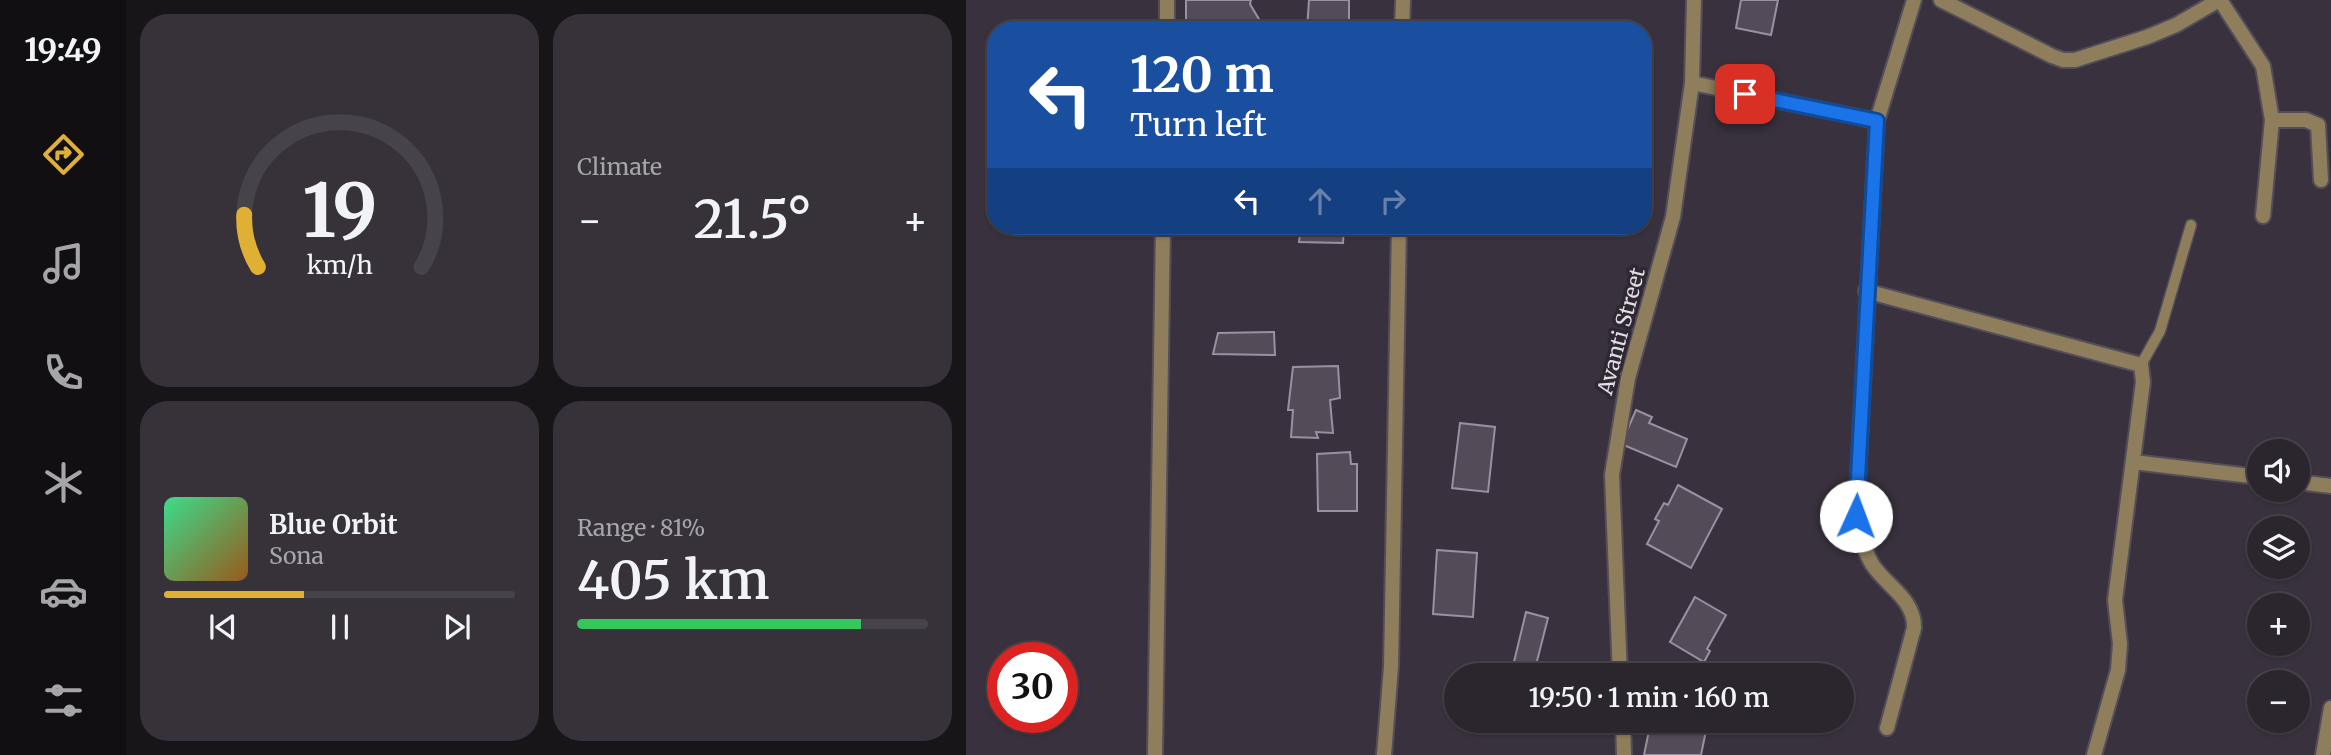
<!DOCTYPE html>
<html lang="en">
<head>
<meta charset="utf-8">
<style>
	body { margin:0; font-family:Merriweather,serif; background:#37323a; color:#f1f3f6; height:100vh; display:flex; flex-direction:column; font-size:26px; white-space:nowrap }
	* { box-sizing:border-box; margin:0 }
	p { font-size:23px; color:#a6a5aa }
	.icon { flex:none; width:38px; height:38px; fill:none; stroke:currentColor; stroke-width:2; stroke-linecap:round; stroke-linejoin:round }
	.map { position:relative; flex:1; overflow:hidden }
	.panel { display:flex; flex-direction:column; gap:14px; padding:14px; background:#181519; width:840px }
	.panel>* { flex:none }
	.top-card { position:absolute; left:21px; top:21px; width:665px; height:214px; border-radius:28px; box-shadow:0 2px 5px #0004,0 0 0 2px #47434a; background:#1a4fa0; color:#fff; overflow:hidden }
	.tools { position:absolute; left:1281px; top:439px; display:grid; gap:14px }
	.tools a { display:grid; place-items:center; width:63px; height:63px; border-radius:50%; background:#2b262e; box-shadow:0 2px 5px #0004,0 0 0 2px #47434a; font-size:35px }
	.speed { position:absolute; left:21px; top:642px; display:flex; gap:14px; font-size:35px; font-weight:700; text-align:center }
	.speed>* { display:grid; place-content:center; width:91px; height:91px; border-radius:50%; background:#2b262e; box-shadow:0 2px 5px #0004,0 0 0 2px #47434a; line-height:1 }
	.speed .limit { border:10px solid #d22; background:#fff; color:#111 }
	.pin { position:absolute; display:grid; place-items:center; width:60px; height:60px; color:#fff; margin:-30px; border-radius:14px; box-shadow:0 4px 10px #0006 }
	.me { position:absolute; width:77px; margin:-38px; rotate:2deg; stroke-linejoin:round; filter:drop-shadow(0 0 5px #0008) }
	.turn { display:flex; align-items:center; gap:24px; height:147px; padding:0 28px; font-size:32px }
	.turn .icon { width:91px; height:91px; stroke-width:2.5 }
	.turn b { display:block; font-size:49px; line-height:60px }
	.lanes { display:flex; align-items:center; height:66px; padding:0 28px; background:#0003; justify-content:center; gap:35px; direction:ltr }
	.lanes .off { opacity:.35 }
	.big { font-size:52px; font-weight:600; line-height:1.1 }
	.panel .tile { flex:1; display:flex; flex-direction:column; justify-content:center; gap:10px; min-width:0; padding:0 24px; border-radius:28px; background:#37323a }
	.panel .dial { align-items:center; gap:0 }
	.dial svg { height:182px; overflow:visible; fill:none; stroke:#47434a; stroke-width:7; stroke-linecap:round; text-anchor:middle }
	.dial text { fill:#f1f3f6; stroke:none }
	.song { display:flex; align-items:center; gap:21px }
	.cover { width:84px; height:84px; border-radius:10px; background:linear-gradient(135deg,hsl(150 70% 55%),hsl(30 70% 35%)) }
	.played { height:7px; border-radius:4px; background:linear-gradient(90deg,#dfb034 40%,#47434a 40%) }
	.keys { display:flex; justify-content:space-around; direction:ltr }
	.heat { display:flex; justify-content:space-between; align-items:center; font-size:38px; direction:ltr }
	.charge { height:10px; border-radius:5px; background:linear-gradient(90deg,#34c759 81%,#47434a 0) }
	.panel .tiles { flex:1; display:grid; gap:14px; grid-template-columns:repeat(2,1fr) }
	.trip { position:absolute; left:478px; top:663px; width:410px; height:70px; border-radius:35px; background:#2b262e; box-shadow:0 2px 5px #0004,0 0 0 2px #47434a; font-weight:600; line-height:70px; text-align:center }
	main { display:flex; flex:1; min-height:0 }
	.dock { display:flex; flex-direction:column; width:126px; justify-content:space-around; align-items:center; background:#110f12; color:#a6a5aa }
	.dock .icon { width:49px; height:49px }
	.dock .selected { color:#dfb034 }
	.dock b { font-size:32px; color:#f1f3f6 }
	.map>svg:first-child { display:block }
	.building { fill:#534c58; stroke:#99919f; stroke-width:2 }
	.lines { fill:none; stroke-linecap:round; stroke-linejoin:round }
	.service-casing { stroke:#544e59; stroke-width:13 }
	.minor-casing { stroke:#544e59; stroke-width:18 }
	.service { stroke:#8e7e5c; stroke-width:10 }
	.minor { stroke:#8e7e5c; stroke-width:14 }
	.route-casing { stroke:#114b97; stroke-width:18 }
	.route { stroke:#1a73e8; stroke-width:12 }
	.labels { text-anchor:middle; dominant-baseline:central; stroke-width:7; stroke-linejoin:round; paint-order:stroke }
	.street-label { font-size:21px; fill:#e2dee6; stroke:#2f2833 }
</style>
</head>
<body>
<main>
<nav class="dock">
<b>19:49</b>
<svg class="icon selected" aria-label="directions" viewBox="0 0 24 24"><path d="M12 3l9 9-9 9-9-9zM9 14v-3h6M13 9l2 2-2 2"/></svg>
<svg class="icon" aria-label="music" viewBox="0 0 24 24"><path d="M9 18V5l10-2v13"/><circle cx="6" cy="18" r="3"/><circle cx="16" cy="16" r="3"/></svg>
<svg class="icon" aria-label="phone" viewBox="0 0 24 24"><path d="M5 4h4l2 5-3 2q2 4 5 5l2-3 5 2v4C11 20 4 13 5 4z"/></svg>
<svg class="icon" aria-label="climate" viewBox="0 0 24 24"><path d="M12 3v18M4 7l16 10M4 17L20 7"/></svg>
<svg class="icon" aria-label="car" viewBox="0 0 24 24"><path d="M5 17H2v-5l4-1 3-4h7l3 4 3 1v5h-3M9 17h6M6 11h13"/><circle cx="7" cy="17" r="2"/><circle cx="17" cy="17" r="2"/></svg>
<svg class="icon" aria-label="filters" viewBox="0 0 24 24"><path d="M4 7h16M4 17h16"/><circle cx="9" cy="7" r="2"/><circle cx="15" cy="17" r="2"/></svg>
</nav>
<section class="panel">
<div class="tiles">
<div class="tile dial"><svg viewBox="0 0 100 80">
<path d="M14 69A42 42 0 1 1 86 69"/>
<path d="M14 69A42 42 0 0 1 8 46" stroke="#dfb034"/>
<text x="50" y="56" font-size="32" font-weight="700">19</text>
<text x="50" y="72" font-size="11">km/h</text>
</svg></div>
<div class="tile"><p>Climate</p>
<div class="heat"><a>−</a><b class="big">21.5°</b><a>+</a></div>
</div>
<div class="tile">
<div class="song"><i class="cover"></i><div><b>Blue Orbit</b><p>Sona</p></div></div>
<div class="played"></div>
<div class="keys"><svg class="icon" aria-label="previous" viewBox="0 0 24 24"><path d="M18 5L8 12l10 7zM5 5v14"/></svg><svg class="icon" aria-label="pause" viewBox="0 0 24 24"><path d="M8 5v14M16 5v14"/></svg><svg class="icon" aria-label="next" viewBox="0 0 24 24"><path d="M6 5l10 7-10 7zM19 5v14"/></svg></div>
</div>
<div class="tile"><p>Range · 81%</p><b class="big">405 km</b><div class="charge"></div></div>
</div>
</section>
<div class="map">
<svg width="1365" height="755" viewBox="0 0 1365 755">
	<rect width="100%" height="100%" fill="#39323e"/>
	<path class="building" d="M220,0H285L284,4L297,26L220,23Z
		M343,0H383V30H341Z
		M775,0H812L805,35L770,28Z
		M335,226H378L377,243L333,242Z
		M308,332L309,355L247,354L252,333Z
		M372,366L374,398L364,400L367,433L350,432L352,438L325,437L327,410H322L327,367Z
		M670,410L686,417L683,423L721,439L710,467L655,444Z
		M494,423L529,427L522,492L486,488Z
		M384,452L385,464H391V511H352L351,454Z
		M712,485L756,509L725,568L681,544L693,521L689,519L698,503L702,505Z
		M471,550L511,553L507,617L467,614Z
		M729,597L760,615L741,649L744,651L738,662L704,642Z
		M560,612L582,618L570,665L547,666Z
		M685,721H742L735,755H678Z"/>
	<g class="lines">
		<defs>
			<path id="service" d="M1175,365L1194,331L1225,225"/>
			<path id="minor" d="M975,0L1086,56L1097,60H1109L1181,37L1210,25L1253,0
				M1254,0L1297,66L1306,120L1297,216
				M201,30V0
				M436,30L437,0
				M726,83L911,121L890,516C894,532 897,549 906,564C920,586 949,599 948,628L921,728
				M1306,120H1340L1352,125L1355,180
				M911,121L948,0
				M900,291L1175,365L1177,382L1149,600L1154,644L1152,670L1128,755
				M1167,462L1293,477
				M1332,482L1365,486
				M654,676L646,475L662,378L707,217L726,83L728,0
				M657,721L658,755
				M189,755L197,226
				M418,755L425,667L433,226
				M1357,755L1365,708"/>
		</defs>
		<use href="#service" class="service-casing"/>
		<use href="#minor" class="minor-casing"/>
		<use href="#service" class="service"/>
		<use href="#minor" class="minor"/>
	</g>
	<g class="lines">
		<defs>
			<path id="route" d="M779,94L911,121L890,516"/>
		</defs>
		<use href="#route" class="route-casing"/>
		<use href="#route" class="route"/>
	</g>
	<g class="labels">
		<g class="street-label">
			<text transform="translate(655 331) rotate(-75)">Avanti Street</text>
		</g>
	</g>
</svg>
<div class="tools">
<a><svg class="icon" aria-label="sound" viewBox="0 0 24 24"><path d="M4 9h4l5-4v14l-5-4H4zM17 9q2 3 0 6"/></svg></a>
<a><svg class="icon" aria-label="layers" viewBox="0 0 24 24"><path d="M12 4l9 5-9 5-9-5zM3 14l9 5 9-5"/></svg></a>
<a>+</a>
<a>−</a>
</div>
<div class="speed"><div class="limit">30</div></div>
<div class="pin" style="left:779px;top:94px;background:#d93025"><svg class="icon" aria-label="arrive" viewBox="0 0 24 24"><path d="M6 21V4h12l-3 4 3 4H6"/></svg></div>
<svg class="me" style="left:890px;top:516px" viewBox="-20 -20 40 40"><circle r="19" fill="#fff"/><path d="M0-13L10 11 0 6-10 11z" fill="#1a73e8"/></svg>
<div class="trip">19:50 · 1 min · 160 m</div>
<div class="top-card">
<div class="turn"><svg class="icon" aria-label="left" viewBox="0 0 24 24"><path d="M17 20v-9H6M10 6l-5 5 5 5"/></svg><div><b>120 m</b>Turn left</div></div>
<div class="lanes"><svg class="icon" aria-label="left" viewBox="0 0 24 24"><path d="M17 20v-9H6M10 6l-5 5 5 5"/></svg><svg class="icon off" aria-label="ahead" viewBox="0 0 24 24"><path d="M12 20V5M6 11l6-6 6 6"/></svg><svg class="icon off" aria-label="right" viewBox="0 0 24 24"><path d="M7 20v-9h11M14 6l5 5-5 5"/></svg></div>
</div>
</div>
</main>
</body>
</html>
